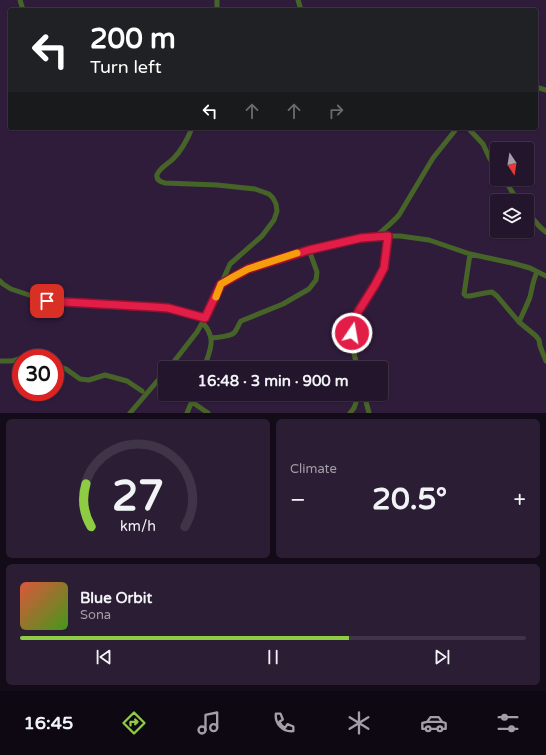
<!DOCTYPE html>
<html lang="en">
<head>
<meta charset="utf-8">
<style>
	body { margin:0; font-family:"Varela Round",sans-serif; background:#2b1e34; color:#f1f3f6; height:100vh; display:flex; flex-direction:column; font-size:15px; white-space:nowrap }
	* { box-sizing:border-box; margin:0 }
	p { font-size:13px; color:#a39fa9 }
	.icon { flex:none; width:22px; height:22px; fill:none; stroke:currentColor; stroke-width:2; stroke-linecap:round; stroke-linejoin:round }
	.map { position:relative; height:413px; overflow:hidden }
	.sheet { display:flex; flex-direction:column; gap:6px; padding:6px; background:#130c18; flex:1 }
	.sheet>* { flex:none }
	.banner { position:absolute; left:8px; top:8px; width:530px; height:122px; border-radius:4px; box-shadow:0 1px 3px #0004,0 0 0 1px #403448; background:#202124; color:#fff; overflow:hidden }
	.needle { width:26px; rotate:168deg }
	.fabs { position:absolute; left:490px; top:142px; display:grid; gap:8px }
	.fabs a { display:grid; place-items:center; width:44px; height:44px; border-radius:4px; background:#23152c; box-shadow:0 1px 3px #0004,0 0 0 1px #403448; font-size:20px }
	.speed { position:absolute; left:12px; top:349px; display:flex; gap:8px; font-size:20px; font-weight:700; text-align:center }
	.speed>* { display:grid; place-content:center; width:52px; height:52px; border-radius:50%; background:#23152c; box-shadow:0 1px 3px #0004,0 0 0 1px #403448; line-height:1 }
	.speed .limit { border:6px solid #d22; background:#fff; color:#111 }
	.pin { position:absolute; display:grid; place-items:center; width:34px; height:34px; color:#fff; margin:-17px; border-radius:8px; box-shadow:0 2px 6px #0006 }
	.me { position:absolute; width:44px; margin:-22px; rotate:12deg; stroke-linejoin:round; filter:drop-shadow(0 0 3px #0008) }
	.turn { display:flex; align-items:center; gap:14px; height:84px; padding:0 16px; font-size:18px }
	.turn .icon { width:52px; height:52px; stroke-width:2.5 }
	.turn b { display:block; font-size:28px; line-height:34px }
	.lanes { display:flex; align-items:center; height:38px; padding:0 16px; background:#0003; justify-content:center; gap:20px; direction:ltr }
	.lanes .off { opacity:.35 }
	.big { font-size:30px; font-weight:700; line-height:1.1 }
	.sheet .widget { flex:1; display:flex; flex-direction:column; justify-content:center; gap:6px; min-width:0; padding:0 14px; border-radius:6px; background:#2b1e34 }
	.sheet .dial { align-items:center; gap:0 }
	.dial svg { height:104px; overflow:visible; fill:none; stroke:#403448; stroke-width:7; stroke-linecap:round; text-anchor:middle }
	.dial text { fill:#f1f3f6; stroke:none }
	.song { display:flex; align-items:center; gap:12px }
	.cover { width:48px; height:48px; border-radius:6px; background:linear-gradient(135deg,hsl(10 70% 55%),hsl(100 70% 35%)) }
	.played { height:4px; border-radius:2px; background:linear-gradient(90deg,#8ecd43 65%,#403448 65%) }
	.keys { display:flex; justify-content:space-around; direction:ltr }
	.heat { display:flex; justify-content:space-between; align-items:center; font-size:22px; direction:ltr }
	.sheet .tiles { flex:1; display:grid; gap:6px; grid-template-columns:1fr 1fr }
	.widget:last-child { grid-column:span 2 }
	.trip { position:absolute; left:158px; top:361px; width:230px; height:40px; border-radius:4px; background:#23152c; box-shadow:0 1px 3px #0004,0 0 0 1px #403448; font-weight:700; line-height:40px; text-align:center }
	.dock { display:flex; height:64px; justify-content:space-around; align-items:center; background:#0e0812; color:#a39fa9 }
	.dock .icon { width:28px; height:28px }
	.dock .on { color:#8ecd43 }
	.dock b { font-size:18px; color:#f1f3f6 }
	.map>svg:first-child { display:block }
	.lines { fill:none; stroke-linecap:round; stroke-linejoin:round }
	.minor { stroke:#476428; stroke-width:5 }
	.route-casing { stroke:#92132f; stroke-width:10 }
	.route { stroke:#e11d48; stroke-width:7 }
	.slow { stroke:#f59e0b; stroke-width:7 }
</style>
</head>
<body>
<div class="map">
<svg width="546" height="413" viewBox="0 0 546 413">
	<rect width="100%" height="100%" fill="#2f1c3b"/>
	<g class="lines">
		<path class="minor" d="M20,0L23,10
			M298,0L301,10
			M217,10V0
			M536,87L546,90
			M468,128L483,144L490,159L497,170
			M504,179L518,201
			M507,183L514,179
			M527,212L540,227L546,232
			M377,236C384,229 392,223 399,215L433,158L457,128
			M470,254L464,294L466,296H470L485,293L492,292L497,296L519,322L536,336L539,340L540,346L546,361
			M0,281L3,284L11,289L47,301L153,307L168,309L205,318
			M222,284L248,269L309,250L361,238L388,236H400L429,240L470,254L512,263L530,268L546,276
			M519,322C523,313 527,305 530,297C532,289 533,280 537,272
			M203,323C217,339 210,350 204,368
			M211,338C218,337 229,337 234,333C237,330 238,325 241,321L283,304L309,289L316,280L317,272L309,250
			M22,358L27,356L32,358
			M0,361H12L21,358
			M55,365L66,369L80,379L89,380L105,375L127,381L142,391
			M169,368L197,332L209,311L230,264L262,236L274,220L277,211L276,204L273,198L269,194L255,189L217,185L165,183C161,182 156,180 157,175C159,168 169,163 173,159C181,151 188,138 192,128
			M357,368L352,342L353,324L358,312L375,285L384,268L388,236
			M364,394L369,413
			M192,402L208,413
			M130,413L165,372
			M187,413L195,394
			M350,413L354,408L359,394"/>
	</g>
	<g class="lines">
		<defs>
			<path id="route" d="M47,301L154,307L168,308L205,318L221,284L248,269L309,250L361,238L388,236L384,268L375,285L358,312L352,324V333"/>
		</defs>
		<use href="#route" class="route-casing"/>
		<use href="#route" class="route"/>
		<path class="slow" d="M216,297L221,284L233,277L248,269L297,253"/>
	</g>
</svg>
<div class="fabs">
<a><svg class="needle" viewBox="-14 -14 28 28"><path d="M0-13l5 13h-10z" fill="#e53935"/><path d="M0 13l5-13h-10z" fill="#a39fa9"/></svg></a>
<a><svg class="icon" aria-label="layers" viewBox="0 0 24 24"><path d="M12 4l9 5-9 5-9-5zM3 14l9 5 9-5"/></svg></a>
</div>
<div class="speed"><div class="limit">30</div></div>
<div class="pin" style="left:47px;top:301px;background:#d93025"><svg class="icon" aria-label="arrive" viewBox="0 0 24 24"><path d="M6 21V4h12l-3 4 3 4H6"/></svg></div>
<svg class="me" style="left:352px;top:333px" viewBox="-20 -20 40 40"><circle r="17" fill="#e11d48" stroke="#fff" stroke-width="3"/><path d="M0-11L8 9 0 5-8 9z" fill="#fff"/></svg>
<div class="trip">16:48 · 3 min · 900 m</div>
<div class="banner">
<div class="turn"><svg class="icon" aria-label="left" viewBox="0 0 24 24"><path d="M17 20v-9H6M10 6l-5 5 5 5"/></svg><div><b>200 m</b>Turn left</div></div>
<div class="lanes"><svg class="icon" aria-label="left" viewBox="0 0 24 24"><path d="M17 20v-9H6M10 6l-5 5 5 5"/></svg><svg class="icon off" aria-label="ahead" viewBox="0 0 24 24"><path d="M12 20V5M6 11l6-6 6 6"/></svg><svg class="icon off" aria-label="ahead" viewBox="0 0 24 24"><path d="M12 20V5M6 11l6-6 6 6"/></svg><svg class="icon off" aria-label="right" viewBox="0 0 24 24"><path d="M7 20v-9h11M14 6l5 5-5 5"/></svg></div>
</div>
</div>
<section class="sheet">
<div class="tiles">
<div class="widget dial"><svg viewBox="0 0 100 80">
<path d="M14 69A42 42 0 1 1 86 69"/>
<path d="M14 69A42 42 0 0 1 10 36" stroke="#8ecd43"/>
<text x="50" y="56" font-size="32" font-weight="700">27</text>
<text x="50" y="72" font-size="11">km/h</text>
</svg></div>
<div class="widget"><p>Climate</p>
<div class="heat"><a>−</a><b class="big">20.5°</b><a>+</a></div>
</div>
<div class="widget">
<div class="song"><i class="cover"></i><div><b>Blue Orbit</b><p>Sona</p></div></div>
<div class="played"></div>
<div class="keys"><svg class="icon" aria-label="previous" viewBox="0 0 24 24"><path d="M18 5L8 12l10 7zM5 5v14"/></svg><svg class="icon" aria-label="pause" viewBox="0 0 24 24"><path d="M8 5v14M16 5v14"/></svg><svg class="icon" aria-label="next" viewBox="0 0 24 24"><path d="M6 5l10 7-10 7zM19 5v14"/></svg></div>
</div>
</div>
</section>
<nav class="dock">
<b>16:45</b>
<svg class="icon on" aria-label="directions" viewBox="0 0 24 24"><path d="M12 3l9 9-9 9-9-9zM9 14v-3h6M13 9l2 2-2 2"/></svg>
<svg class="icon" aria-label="music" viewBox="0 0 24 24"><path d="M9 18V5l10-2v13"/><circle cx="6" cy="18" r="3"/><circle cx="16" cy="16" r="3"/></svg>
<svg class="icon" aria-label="phone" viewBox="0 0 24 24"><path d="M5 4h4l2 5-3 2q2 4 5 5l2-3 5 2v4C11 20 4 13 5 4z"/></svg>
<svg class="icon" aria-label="climate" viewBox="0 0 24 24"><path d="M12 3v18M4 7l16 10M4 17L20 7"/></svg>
<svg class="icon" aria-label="car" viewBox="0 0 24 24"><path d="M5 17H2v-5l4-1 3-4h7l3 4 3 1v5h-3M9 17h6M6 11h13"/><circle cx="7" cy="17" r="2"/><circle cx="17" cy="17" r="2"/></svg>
<svg class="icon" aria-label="filters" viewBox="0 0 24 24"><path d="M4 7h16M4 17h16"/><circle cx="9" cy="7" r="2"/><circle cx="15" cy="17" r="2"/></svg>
</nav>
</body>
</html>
